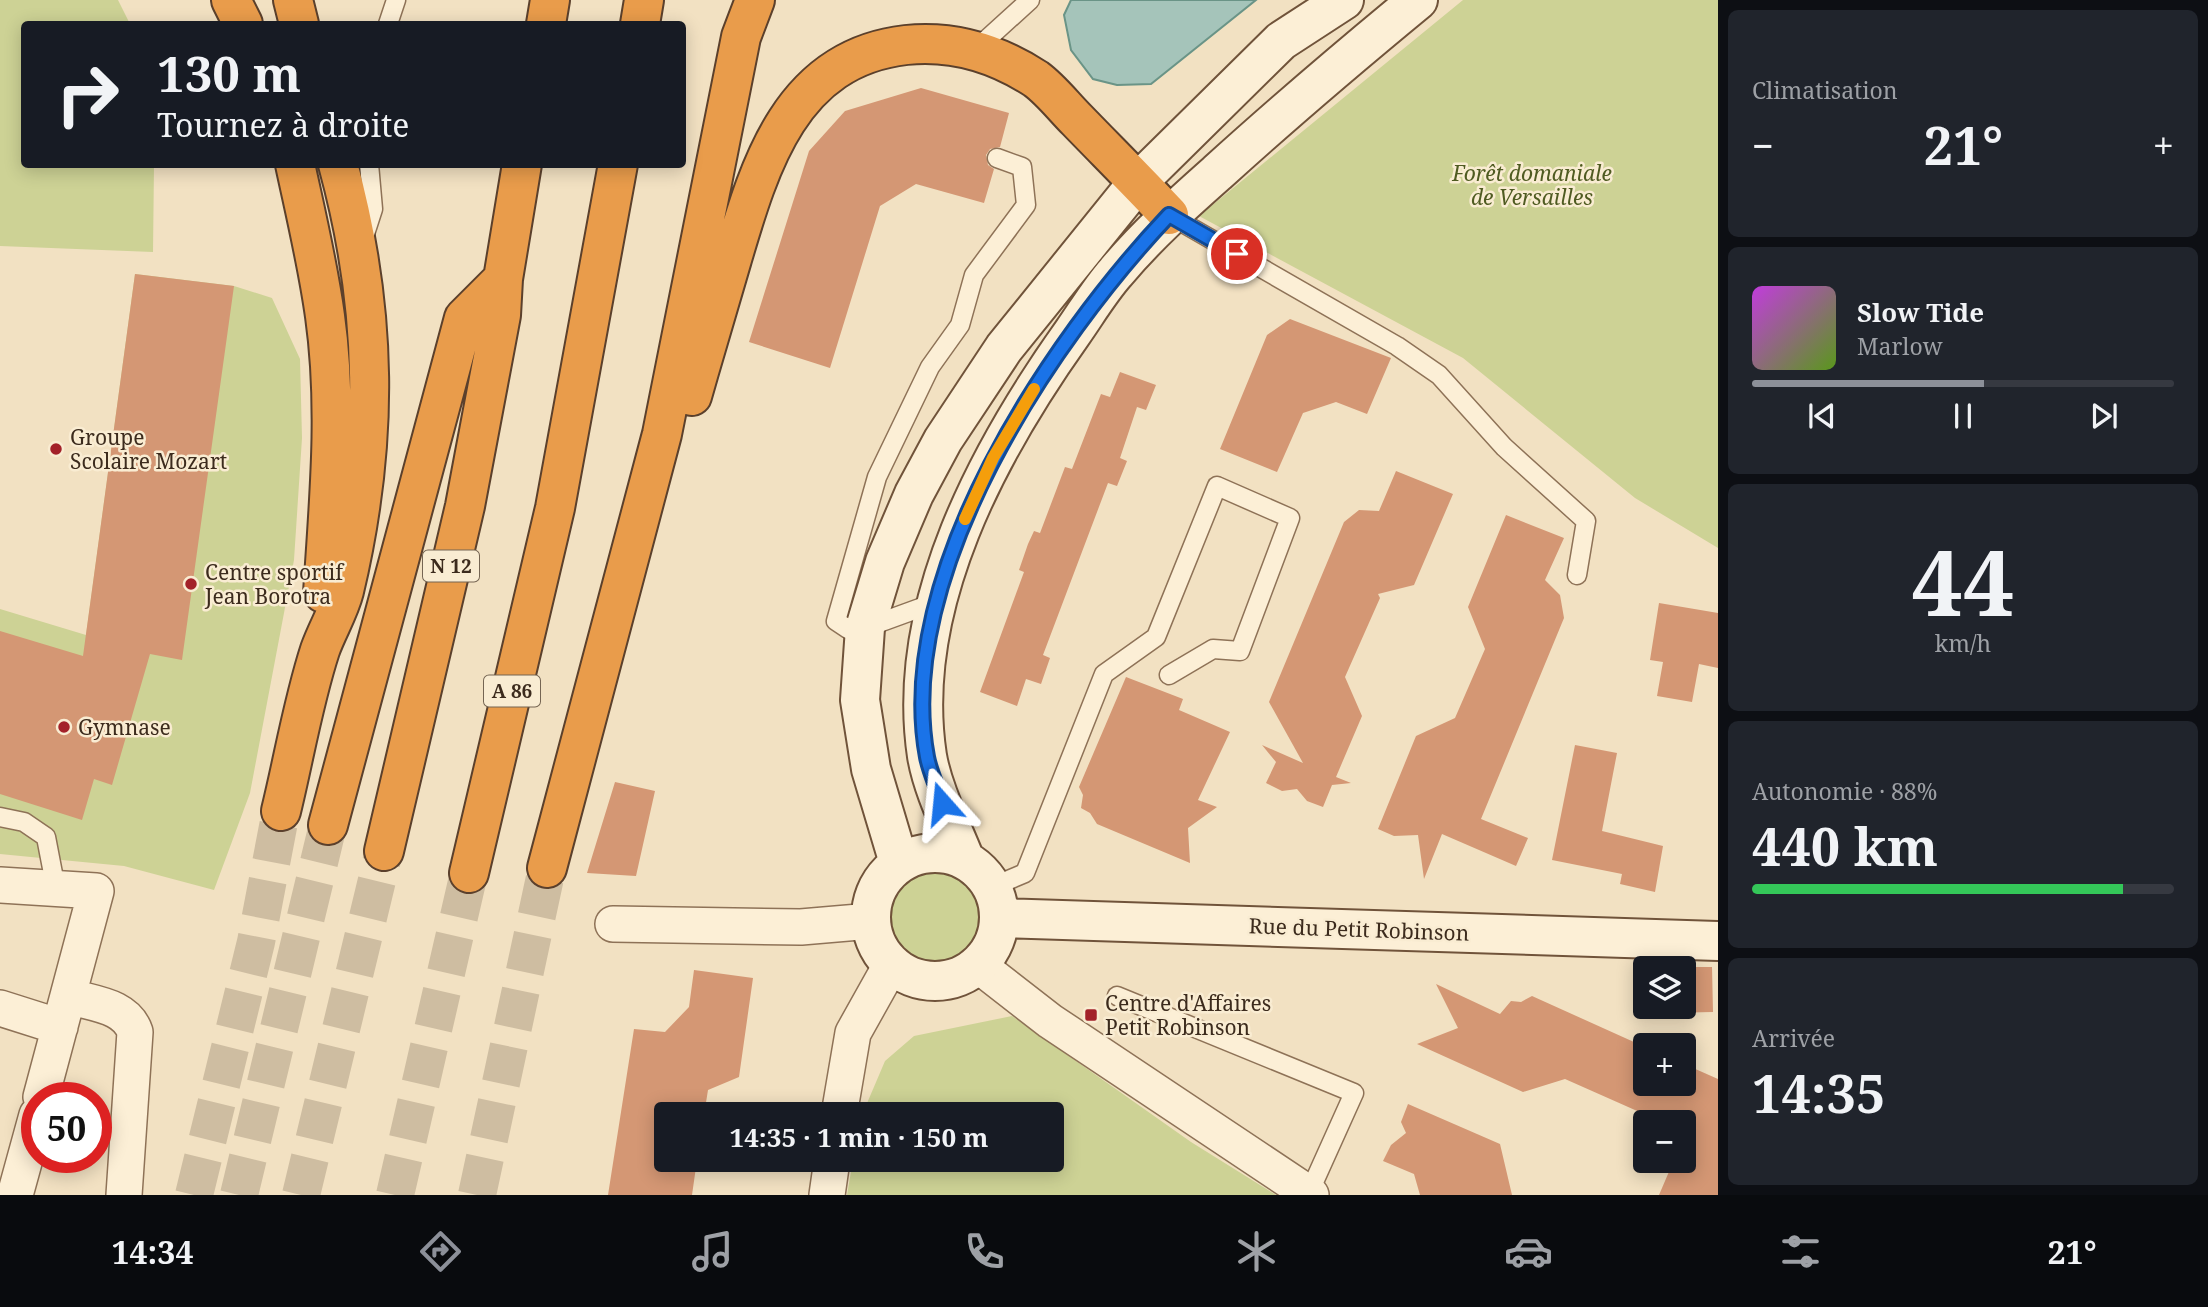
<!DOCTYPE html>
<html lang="fr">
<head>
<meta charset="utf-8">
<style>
	body { margin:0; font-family:"Noto Serif",serif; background:#20242c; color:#f1f3f6; height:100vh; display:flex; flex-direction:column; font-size:26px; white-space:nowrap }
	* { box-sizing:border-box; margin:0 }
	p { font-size:23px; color:#9ea1a6 }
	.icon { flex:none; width:38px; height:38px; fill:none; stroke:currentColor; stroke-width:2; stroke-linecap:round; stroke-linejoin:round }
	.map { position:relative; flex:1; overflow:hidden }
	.drawer { display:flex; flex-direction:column; gap:10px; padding:10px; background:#0d0f14; width:490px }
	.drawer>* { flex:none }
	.banner { position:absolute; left:21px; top:21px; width:665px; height:147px; border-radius:7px; box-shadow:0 4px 18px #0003; background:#171b24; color:#f1f3f6; overflow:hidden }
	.tools { position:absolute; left:1633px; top:956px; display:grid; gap:14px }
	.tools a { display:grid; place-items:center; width:63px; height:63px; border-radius:7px; background:#171b24; box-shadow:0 4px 18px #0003; font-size:35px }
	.speed { position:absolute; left:21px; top:1082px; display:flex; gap:14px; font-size:35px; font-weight:700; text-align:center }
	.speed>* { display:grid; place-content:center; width:91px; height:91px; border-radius:50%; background:#171b24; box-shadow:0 4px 18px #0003; line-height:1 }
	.speed .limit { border:10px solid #d22; background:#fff; color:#111 }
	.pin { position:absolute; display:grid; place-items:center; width:60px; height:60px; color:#fff; margin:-30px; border:4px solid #fff; border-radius:50%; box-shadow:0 2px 7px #0007 }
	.me { position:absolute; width:77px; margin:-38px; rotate:342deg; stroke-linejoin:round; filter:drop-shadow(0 0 5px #0008) }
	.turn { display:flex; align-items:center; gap:24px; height:147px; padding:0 21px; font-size:32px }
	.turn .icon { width:91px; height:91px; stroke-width:2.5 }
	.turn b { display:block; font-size:49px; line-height:60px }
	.big { font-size:52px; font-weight:700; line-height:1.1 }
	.drawer .tile { flex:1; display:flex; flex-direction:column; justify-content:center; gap:10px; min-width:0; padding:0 24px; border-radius:10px; background:#20242c }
	.drawer .dial { align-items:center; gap:0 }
	.dial b { font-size:91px; line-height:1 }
	.song { display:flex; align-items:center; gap:21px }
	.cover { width:84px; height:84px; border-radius:10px; background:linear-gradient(135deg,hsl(290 70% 55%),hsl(90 70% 35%)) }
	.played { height:7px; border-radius:4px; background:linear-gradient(90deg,#8c9099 55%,#363941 55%) }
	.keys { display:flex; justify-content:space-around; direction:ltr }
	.heat { display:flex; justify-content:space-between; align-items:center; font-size:38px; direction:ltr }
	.charge { height:10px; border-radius:5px; background:linear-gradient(90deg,#34c759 88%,#363941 0) }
	.trip { position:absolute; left:654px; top:1102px; width:410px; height:70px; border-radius:7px; background:#171b24; box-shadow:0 4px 18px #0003; font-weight:700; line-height:70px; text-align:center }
	.dock { display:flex; height:112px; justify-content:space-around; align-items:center; background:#090b0e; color:#9ea1a6 }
	.dock .icon { width:49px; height:49px }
	.dock .selected { color:#8c9099 }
	.dock b { font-size:32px; color:#f1f3f6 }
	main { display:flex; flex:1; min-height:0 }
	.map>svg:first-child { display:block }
	.green { fill:#cdd295 }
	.water { fill:#a5c4ba; stroke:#6a9487; stroke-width:2 }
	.building { fill:#d49774 }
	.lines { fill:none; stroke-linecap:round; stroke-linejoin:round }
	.highway-tunnel { stroke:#cebda1; stroke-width:38; stroke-dasharray:38 19; stroke-linecap:butt }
	.lane-casing { stroke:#8e7257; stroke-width:21 }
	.street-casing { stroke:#8e7257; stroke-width:38 }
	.secondary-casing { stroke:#70533a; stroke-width:42 }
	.highway-casing { stroke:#5b402c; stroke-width:42 }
	.lane { stroke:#fcefd6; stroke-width:18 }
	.street { stroke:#fcefd6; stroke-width:35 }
	.secondary { stroke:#fcefd6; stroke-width:38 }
	.highway { stroke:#e99c4b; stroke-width:38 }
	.route-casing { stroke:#114b97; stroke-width:18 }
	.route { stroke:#1a73e8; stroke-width:12 }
	.slow { stroke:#f59e0b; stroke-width:12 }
	.poi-dot { fill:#a32129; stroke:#f9ecd2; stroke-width:2.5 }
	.labels { text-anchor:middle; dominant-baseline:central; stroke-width:5; stroke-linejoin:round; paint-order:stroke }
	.shield { fill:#f9ecd2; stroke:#756553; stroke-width:2 }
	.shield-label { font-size:19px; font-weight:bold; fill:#3c2b1d }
	.park-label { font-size:21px; font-style:italic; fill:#4f5b21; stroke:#f9ecd2 }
	.poi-label { font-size:21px; fill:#3c2b1d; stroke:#f9ecd2; text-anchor:start }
	.street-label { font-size:21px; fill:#3c2b1d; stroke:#f9ecd2 }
</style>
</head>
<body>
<main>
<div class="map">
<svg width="1718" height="1195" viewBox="0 0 1718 1195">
	<rect width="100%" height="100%" fill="#f2e1c2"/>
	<path class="green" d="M0,0H118L130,24H24V164L154,165L153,252L0,246Z
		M1463,0H1718V548L1635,498L1463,358L1199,216Z
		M135,274L234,286L272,298L300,359L302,438L294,560L250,793L214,890L124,866L0,854V609L86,635Z
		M887 918a47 47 0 1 1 94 0a47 47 0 1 1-94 0Z
		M1012,1016L1191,1142L1276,1195H847L853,1160H1052V1115H862L885,1061L914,1036Z"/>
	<path class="water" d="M1071,0H1256L1151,84L1117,85L1093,79L1071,50L1064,15Z"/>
	<path class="building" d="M921,88L1009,113L1000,147L990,149L986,155L988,165L994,169L984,203L916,184L880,206L830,368L749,342L809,151L845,111Z
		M135,274L234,286L182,660L150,654L112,785L94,779L82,820L0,794V631L83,656Z
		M1290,319L1391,358L1367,414L1336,402L1303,413L1277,472L1220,449L1267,335Z
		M1120,372L1156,385L1146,410L1137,407L1120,458L1127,461L1117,486L1108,483L1043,655L1050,658L1041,684L1026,679L1017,706L980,692L1024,572L1019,570L1028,544L1034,531L1040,533L1065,467L1072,469L1101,394L1110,397Z
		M1396,471L1453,494L1414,585L1378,594L1380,598L1345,677L1362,716L1336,777L1351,783L1332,785L1323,807L1307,801L1297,789L1282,791L1266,783L1276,762L1262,745L1303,763L1269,702L1344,522L1359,510L1379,511Z
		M1506,515L1564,538L1545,580L1560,595L1564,618L1481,819L1528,838L1516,866L1442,834L1424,879L1418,835L1394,836L1378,829L1416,736L1455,718L1485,649L1468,607Z
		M1659,603L1718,613V668L1699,664L1692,702L1657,696L1663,662L1650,660Z
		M1126,677L1183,699L1179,710L1230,732L1198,800L1217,807L1188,828L1190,863L1097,824L1090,813L1081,808L1083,795L1079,787Z
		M1575,745L1617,753L1602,831L1663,846L1655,892L1620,884L1622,874L1552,860Z
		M615,782L655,791L636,876L587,873Z
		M1663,967H1712L1713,1012L1664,1013V1006H1684V968Z
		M694,970L753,978L739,1077L708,1090L704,1115H667V1160H697L692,1195H608L634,1029L665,1032L689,1007Z
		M1436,984L1500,1014L1511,1001L1521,1002L1532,996L1645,1047V1083H1684V1064L1718,1079V1195H1659L1674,1160H1684V1122H1662L1565,1079L1523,1092L1417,1044L1458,1028Z
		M1408,1104L1500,1144L1512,1195H1420L1414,1174L1383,1161L1391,1145L1406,1133L1401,1122Z"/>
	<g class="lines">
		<path class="highway-tunnel" d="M194,1195L256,942L281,811
			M239,1195L328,825
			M301,1195L384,851
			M395,1195L469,873
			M477,1195L547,868"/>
		<defs>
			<path id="lane" d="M388,24L396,0
				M975,50L1030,0
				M1169,215L1397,346L1439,375L1504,447L1586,521L1577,575
				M363,240L373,209L369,164
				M939,601L865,628L848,629L836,621L877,477L930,367L960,325L974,275L1026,205L1022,167L997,158
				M0,817L24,822L46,837L56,889
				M992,887L1025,873L1104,674L1156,637L1217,486L1290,518L1240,651L1213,649L1169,675
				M1117,996L1354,1093L1309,1193"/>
			<path id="street" d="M0,885L96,891L41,1097
				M613,924L801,927L871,921
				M978,965L1050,1021L1311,1195
				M68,996C93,1004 126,1005 135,1032L124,1195
				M0,1008L60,1027
				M839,1115L853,1033L891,965
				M15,1195L37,1115
				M827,1195L832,1160"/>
			<path id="secondary" d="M871 917a64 64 0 1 1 128 0a64 64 0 1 1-128 0Z
				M965,860C952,827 933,791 927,756C904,605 989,450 1073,332C1087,312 1100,290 1116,272C1147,235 1182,204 1218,172C1283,113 1350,56 1418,0
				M899,863L871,769L860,700L865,628L885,562L914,494L943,440L1004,348L1138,182L1281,41L1344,0
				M999,918L1718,941"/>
			<path id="highway" d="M231,0L243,24
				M293,0L299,24
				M546,24L550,0
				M640,24L644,0
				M295,164C306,215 318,265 325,316C338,408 329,501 323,593
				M692,396C705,350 719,304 732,259C760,164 791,58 906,45C954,40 996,53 1036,79C1051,90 1064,107 1077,120C1108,152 1139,183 1169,215
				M281,811C294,758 303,702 320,650C327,630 339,611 344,591C379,444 378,310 338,164
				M328,825L464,318L503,279
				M384,851L465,506L501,315L503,279L522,164
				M547,868L662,434L741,37L755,0
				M469,873L555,508L618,164"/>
		</defs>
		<use href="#lane" class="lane-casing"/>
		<use href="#street" class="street-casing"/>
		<use href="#secondary" class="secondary-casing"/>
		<use href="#highway" class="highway-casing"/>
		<use href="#lane" class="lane"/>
		<use href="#street" class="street"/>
		<use href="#secondary" class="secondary"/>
		<use href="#highway" class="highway"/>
	</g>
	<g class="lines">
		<defs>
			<path id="route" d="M942,803C938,788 930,773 927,757C893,575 1050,341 1169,215L1237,254"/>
		</defs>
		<use href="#route" class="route-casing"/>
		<use href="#route" class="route"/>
		<path class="slow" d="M965,519L993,458L1034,389"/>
	</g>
	<g class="poi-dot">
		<circle cx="56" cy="449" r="7"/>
		<circle cx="191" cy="584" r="7"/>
		<circle cx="64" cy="727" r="7"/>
		<rect x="1084" y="1008" width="14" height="14" rx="3.5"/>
	</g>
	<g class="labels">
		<g class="shield">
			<rect x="423" y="550.5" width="56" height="31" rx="5"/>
			<rect x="484" y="675.5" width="56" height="31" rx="5"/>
		</g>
		<g class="shield-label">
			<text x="451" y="566">N 12</text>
			<text x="512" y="691">A 86</text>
		</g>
		<g class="park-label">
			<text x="1532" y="173">Forêt domaniale<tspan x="1532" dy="24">de Versailles</tspan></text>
		</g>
		<g class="poi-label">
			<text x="70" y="437">Groupe<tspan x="70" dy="24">Scolaire Mozart</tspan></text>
			<text x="205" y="572">Centre sportif<tspan x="205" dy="24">Jean Borotra</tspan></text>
			<text x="78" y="727">Gymnase</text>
			<text x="1105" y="1003">Centre d'Affaires<tspan x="1105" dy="24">Petit Robinson</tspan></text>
		</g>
		<g class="street-label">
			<text transform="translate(1359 929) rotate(2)">Rue du Petit Robinson</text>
		</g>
	</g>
</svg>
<div class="tools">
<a><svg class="icon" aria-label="layers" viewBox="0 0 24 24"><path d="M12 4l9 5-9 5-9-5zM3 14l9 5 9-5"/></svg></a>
<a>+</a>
<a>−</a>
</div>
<div class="speed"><div class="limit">50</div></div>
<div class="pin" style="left:1237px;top:254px;background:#d93025"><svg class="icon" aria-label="arrive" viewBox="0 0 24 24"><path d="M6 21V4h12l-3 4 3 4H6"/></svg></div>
<svg class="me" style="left:942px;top:803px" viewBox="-20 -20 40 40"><path d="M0-17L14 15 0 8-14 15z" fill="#1a73e8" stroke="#fff" stroke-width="4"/></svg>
<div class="trip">14:35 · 1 min · 150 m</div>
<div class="banner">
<div class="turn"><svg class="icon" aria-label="right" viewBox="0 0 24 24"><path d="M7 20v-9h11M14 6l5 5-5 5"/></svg><div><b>130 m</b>Tournez à droite</div></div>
</div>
</div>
<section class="drawer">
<div class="tile"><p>Climatisation</p>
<div class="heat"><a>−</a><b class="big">21°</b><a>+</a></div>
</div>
<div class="tile">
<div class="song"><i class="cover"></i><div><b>Slow Tide</b><p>Marlow</p></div></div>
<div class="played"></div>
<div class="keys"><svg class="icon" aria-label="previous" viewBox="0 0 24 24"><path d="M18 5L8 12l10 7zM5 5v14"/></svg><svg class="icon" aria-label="pause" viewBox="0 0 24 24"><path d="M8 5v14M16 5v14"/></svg><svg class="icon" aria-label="next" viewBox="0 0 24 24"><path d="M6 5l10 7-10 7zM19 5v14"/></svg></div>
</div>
<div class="tile dial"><b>44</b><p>km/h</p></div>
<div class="tile"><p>Autonomie · 88%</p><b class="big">440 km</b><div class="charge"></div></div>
<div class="tile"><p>Arrivée</p><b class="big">14:35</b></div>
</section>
</main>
<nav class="dock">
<b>14:34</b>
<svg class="icon selected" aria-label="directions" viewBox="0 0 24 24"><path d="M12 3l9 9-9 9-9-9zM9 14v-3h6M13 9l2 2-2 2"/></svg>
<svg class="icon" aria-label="music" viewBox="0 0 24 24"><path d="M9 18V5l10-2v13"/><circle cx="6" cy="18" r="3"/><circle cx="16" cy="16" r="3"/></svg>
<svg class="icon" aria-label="phone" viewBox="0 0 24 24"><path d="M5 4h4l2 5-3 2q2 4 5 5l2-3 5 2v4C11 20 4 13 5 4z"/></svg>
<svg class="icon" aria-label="climate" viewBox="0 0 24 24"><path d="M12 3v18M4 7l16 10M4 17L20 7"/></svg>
<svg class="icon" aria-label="car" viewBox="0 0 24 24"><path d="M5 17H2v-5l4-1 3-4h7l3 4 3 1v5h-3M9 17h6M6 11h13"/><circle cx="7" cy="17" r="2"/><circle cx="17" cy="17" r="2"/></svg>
<svg class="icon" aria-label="filters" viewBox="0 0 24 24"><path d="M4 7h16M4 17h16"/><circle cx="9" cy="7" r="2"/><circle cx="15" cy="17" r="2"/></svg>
<b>21°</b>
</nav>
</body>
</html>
